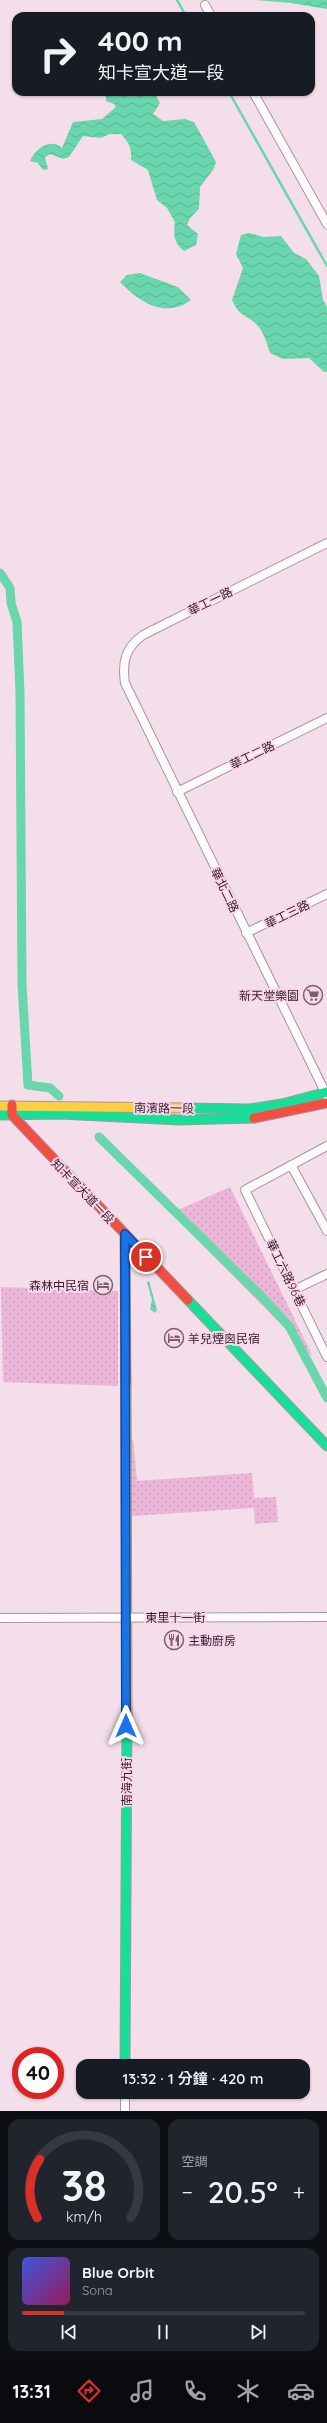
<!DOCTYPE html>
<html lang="zh-TW">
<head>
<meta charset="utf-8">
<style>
	body { margin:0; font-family:Quicksand,"Noto Sans TC",sans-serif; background:#20242c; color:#f1f3f6; height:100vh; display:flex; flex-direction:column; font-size:15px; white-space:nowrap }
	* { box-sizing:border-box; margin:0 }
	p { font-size:13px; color:#9ea1a6 }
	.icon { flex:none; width:22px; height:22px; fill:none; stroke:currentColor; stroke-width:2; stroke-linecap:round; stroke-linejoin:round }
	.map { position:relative; height:2111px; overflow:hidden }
	.sheet { display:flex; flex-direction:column; gap:8px; padding:8px; background:#0d0f14; flex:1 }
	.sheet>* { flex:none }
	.guide { position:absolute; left:12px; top:12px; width:303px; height:84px; border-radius:12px; box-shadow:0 1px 3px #0004; background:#171b24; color:#f1f3f6; overflow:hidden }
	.speed { position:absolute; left:12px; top:2047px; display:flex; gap:8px; font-size:20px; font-weight:700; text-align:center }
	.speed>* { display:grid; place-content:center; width:52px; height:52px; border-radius:50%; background:#171b24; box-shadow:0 1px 3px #0004; line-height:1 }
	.speed .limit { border:6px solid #d22; background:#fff; color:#111 }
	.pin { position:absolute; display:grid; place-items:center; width:34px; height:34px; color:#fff; margin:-17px; border:2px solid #fff; border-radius:50%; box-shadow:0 1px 4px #0007 }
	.me { position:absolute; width:44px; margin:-22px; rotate:0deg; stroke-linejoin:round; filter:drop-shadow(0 0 3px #0008) }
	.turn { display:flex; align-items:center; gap:14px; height:84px; padding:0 20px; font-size:18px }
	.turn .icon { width:52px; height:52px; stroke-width:2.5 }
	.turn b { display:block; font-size:28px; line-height:34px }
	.big { font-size:30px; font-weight:600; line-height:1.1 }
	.sheet .widget { flex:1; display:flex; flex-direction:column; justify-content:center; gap:6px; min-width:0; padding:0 14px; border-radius:12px; background:#20242c }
	.sheet .dial { align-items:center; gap:0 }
	.dial svg { height:104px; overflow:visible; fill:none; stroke:#363941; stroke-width:7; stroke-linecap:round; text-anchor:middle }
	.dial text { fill:#f1f3f6; stroke:none }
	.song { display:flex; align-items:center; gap:12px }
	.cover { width:48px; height:48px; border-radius:6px; background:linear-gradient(135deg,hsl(230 70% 55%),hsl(330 70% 35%)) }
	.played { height:4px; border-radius:2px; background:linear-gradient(90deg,#d93025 15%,#363941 15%) }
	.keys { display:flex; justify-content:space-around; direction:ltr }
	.heat { display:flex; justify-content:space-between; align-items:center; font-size:22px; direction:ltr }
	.sheet .tiles { flex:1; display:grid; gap:8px; grid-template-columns:1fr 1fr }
	.widget:last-child { grid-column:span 2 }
	.trip { position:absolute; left:76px; top:2059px; width:234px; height:40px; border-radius:12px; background:#171b24; box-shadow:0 1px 3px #0004; font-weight:600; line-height:40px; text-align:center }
	.tabs { display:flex; height:64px; justify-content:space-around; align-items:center; background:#090b0e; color:#9ea1a6 }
	.tabs .icon { width:28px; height:28px }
	.tabs .on { color:#d93025 }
	.tabs b { font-size:18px; color:#f1f3f6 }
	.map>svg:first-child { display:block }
	.grass { fill:url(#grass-dots) }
	.water { fill:url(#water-waves) }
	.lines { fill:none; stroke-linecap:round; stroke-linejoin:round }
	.stream { stroke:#69d6ae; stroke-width:2.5 }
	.canal { stroke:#69d6ae; stroke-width:9 }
	.street-casing { stroke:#a796a0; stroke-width:10 }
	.fast-casing { stroke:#a796a0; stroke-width:11 }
	.slow-casing { stroke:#a796a0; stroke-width:11 }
	.jam-casing { stroke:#a796a0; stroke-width:11 }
	.street { stroke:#fdfafc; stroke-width:8 }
	.fast { stroke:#16e098; stroke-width:9 }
	.slow { stroke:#ffcf43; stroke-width:9 }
	.jam { stroke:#f24e42; stroke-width:9 }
	.route-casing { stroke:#114b97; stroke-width:10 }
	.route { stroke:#1a73e8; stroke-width:7 }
	.labels { text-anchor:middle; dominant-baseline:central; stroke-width:4; stroke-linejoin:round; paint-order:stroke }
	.street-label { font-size:12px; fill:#301f2a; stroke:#fbd6eb }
	.poi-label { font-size:12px; fill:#301f2a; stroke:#fbd6eb; text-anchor:end }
</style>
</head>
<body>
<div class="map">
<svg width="327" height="2111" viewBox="0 0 327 2111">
	<defs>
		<pattern id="grass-dots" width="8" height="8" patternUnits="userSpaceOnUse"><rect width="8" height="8" fill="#ebb6d7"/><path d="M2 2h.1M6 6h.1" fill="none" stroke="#ca9cb9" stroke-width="1.8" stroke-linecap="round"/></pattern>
		<pattern id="water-waves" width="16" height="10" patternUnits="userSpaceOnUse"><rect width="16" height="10" fill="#69d6ae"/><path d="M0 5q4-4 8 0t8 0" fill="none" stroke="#5bb796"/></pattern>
	</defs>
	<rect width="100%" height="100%" fill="#f3deea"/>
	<path class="grass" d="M230,1187L313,1357L171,1213Z
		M1,1287L118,1291V1386L3,1382Z
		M133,1440L137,1481L252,1473L254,1498L276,1497L278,1522L255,1524L254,1508L132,1516L126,1441Z"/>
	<path class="water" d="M255,0H327V9L291,3Z
		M117,92H154L160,103L153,114L163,121L185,119L194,122L216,162L213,170L200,187L199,209L190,218L187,225L198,234L196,245L184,251C174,243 173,234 175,222L167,208L157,200L148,170L131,160C132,148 129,143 121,134H110L101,138L83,136L69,157L63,159L50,154L45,157L48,169L43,170L38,163L30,161C35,149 50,137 62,148L73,122L102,119L116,107L114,104L106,101V95Z
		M249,233L264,237L281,236L294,253L306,259L319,276L323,300L327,307V372H324L309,358L283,359L270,353C267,343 263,329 254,322C242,313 239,315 232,300L243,268L236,254L241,235Z
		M140,273L178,287L191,300C165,319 139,302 120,282L127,275Z
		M149,1281L157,1310L155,1313L150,1309L152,1300L147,1282Z"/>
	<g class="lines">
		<path class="stream" d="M177,0L186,16
			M229,92L327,266"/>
		<path class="canal" d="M0,573L10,588L11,603L17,622L20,693L22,984L28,1085L50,1088L59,1096
			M99,1137L263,1298L289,1326L327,1398"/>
		<defs>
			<path id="street" d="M205,5L211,16
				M253,92L327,224
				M327,543L143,635C125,648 122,662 125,683L327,1096
				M177,792L327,718
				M246,933L327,894
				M327,1146L245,1190L327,1357
				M291,1165L327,1231
				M294,1290L327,1274
				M0,1618L327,1617
				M125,2111V2092"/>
			<path id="fast" d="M187,1108L249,1109L282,1104L327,1092
				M0,1115L60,1114L180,1120L254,1118
				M188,1300L327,1446
				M125,2066L127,1714"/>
			<path id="slow" d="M0,1106L187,1108
				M126,1384L127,1714"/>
			<path id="jam" d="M12,1105V1115L188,1300
				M254,1118L327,1103
				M125,1234L126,1384"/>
		</defs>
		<use href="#street" class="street-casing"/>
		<use href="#fast" class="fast-casing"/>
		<use href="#slow" class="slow-casing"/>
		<use href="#jam" class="jam-casing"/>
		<use href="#street" class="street"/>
		<use href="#fast" class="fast"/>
		<use href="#slow" class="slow"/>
		<use href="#jam" class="jam"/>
	</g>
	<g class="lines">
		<defs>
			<path id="route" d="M126,1726L125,1234L146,1257"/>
		</defs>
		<use href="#route" class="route-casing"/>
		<use href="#route" class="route"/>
	</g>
	<defs>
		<symbol id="supermarket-ring" viewBox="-11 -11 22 22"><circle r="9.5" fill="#fbd6eb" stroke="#74626d" stroke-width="1.5"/><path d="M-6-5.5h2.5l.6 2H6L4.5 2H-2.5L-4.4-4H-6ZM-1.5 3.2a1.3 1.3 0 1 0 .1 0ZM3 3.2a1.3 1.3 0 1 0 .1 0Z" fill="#74626d"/></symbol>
		<symbol id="hotel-ring" viewBox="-11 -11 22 22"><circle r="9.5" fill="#fbd6eb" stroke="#74626d" stroke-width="1.5"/><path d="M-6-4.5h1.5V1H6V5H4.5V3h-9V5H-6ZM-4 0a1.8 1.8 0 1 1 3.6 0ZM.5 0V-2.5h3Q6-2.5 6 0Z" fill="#74626d"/></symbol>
		<symbol id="restaurant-ring" viewBox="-11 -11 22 22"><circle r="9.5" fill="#fbd6eb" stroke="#74626d" stroke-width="1.5"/><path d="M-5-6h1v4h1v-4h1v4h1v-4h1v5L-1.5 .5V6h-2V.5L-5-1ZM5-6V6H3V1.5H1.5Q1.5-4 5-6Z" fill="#74626d"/></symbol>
	</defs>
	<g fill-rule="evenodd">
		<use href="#supermarket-ring" x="302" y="984" width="22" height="22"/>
		<use href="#hotel-ring" x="92" y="1274" width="22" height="22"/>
		<use href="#hotel-ring" x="163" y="1327" width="22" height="22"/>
		<use href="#restaurant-ring" x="163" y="1629" width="22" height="22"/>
	</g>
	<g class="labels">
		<g class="street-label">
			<text transform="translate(210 601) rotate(-26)">華工一路</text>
			<text transform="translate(252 755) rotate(-26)">華工二路</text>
			<text transform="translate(225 890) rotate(64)">華北二路</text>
			<text transform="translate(287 914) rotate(-26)">華工三路</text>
			<text transform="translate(164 1108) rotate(1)">南濱路一段</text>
			<text transform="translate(83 1191) rotate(46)">知卡宣大道一段</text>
			<text transform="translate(286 1273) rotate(64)">華工六路96巷</text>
			<text x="175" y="1617">東里十一街</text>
			<text transform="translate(126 1782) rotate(-90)">南海九街</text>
		</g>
		<g class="poi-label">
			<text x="299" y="995">新天堂樂園</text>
			<text x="89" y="1285">森林中民宿</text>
			<text x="188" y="1338" text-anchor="start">羊兒煙囪民宿</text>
			<text x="188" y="1640" text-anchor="start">主動廚房</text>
		</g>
	</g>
</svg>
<div class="speed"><div class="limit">40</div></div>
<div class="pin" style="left:146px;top:1257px;background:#d93025"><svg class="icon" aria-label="arrive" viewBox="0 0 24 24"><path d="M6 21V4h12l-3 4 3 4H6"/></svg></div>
<svg class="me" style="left:126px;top:1726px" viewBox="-20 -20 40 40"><path d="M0-17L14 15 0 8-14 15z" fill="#1a73e8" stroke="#fff" stroke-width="4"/></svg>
<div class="trip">13:32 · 1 分鐘 · 420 m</div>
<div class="guide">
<div class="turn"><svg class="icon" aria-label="right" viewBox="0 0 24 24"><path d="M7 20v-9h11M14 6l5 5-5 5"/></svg><div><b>400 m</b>知卡宣大道一段</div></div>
</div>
</div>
<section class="sheet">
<div class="tiles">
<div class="widget dial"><svg viewBox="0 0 100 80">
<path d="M14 69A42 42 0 1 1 86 69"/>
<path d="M14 69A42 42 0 0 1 16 24" stroke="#d93025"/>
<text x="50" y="56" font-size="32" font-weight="700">38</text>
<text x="50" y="72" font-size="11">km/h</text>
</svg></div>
<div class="widget"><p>空調</p>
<div class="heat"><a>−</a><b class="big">20.5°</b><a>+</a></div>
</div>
<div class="widget">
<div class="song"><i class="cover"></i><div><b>Blue Orbit</b><p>Sona</p></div></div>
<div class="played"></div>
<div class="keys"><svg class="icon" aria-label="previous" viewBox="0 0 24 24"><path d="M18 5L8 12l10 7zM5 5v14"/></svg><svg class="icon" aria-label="pause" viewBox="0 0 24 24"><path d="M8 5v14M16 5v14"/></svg><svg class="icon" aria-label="next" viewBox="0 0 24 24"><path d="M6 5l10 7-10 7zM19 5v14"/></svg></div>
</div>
</div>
</section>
<nav class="tabs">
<b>13:31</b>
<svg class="icon on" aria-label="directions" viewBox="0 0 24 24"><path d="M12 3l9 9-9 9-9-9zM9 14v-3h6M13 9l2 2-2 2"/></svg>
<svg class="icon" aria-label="music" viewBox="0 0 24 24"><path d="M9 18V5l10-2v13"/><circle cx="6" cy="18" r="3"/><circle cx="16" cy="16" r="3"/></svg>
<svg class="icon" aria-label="phone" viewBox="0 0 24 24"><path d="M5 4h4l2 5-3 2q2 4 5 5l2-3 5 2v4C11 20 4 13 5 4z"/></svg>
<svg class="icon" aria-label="climate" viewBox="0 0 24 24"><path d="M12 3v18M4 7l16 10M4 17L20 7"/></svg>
<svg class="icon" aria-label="car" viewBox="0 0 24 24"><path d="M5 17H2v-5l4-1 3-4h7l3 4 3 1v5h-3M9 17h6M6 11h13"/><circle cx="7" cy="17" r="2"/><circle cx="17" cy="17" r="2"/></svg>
</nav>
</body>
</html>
